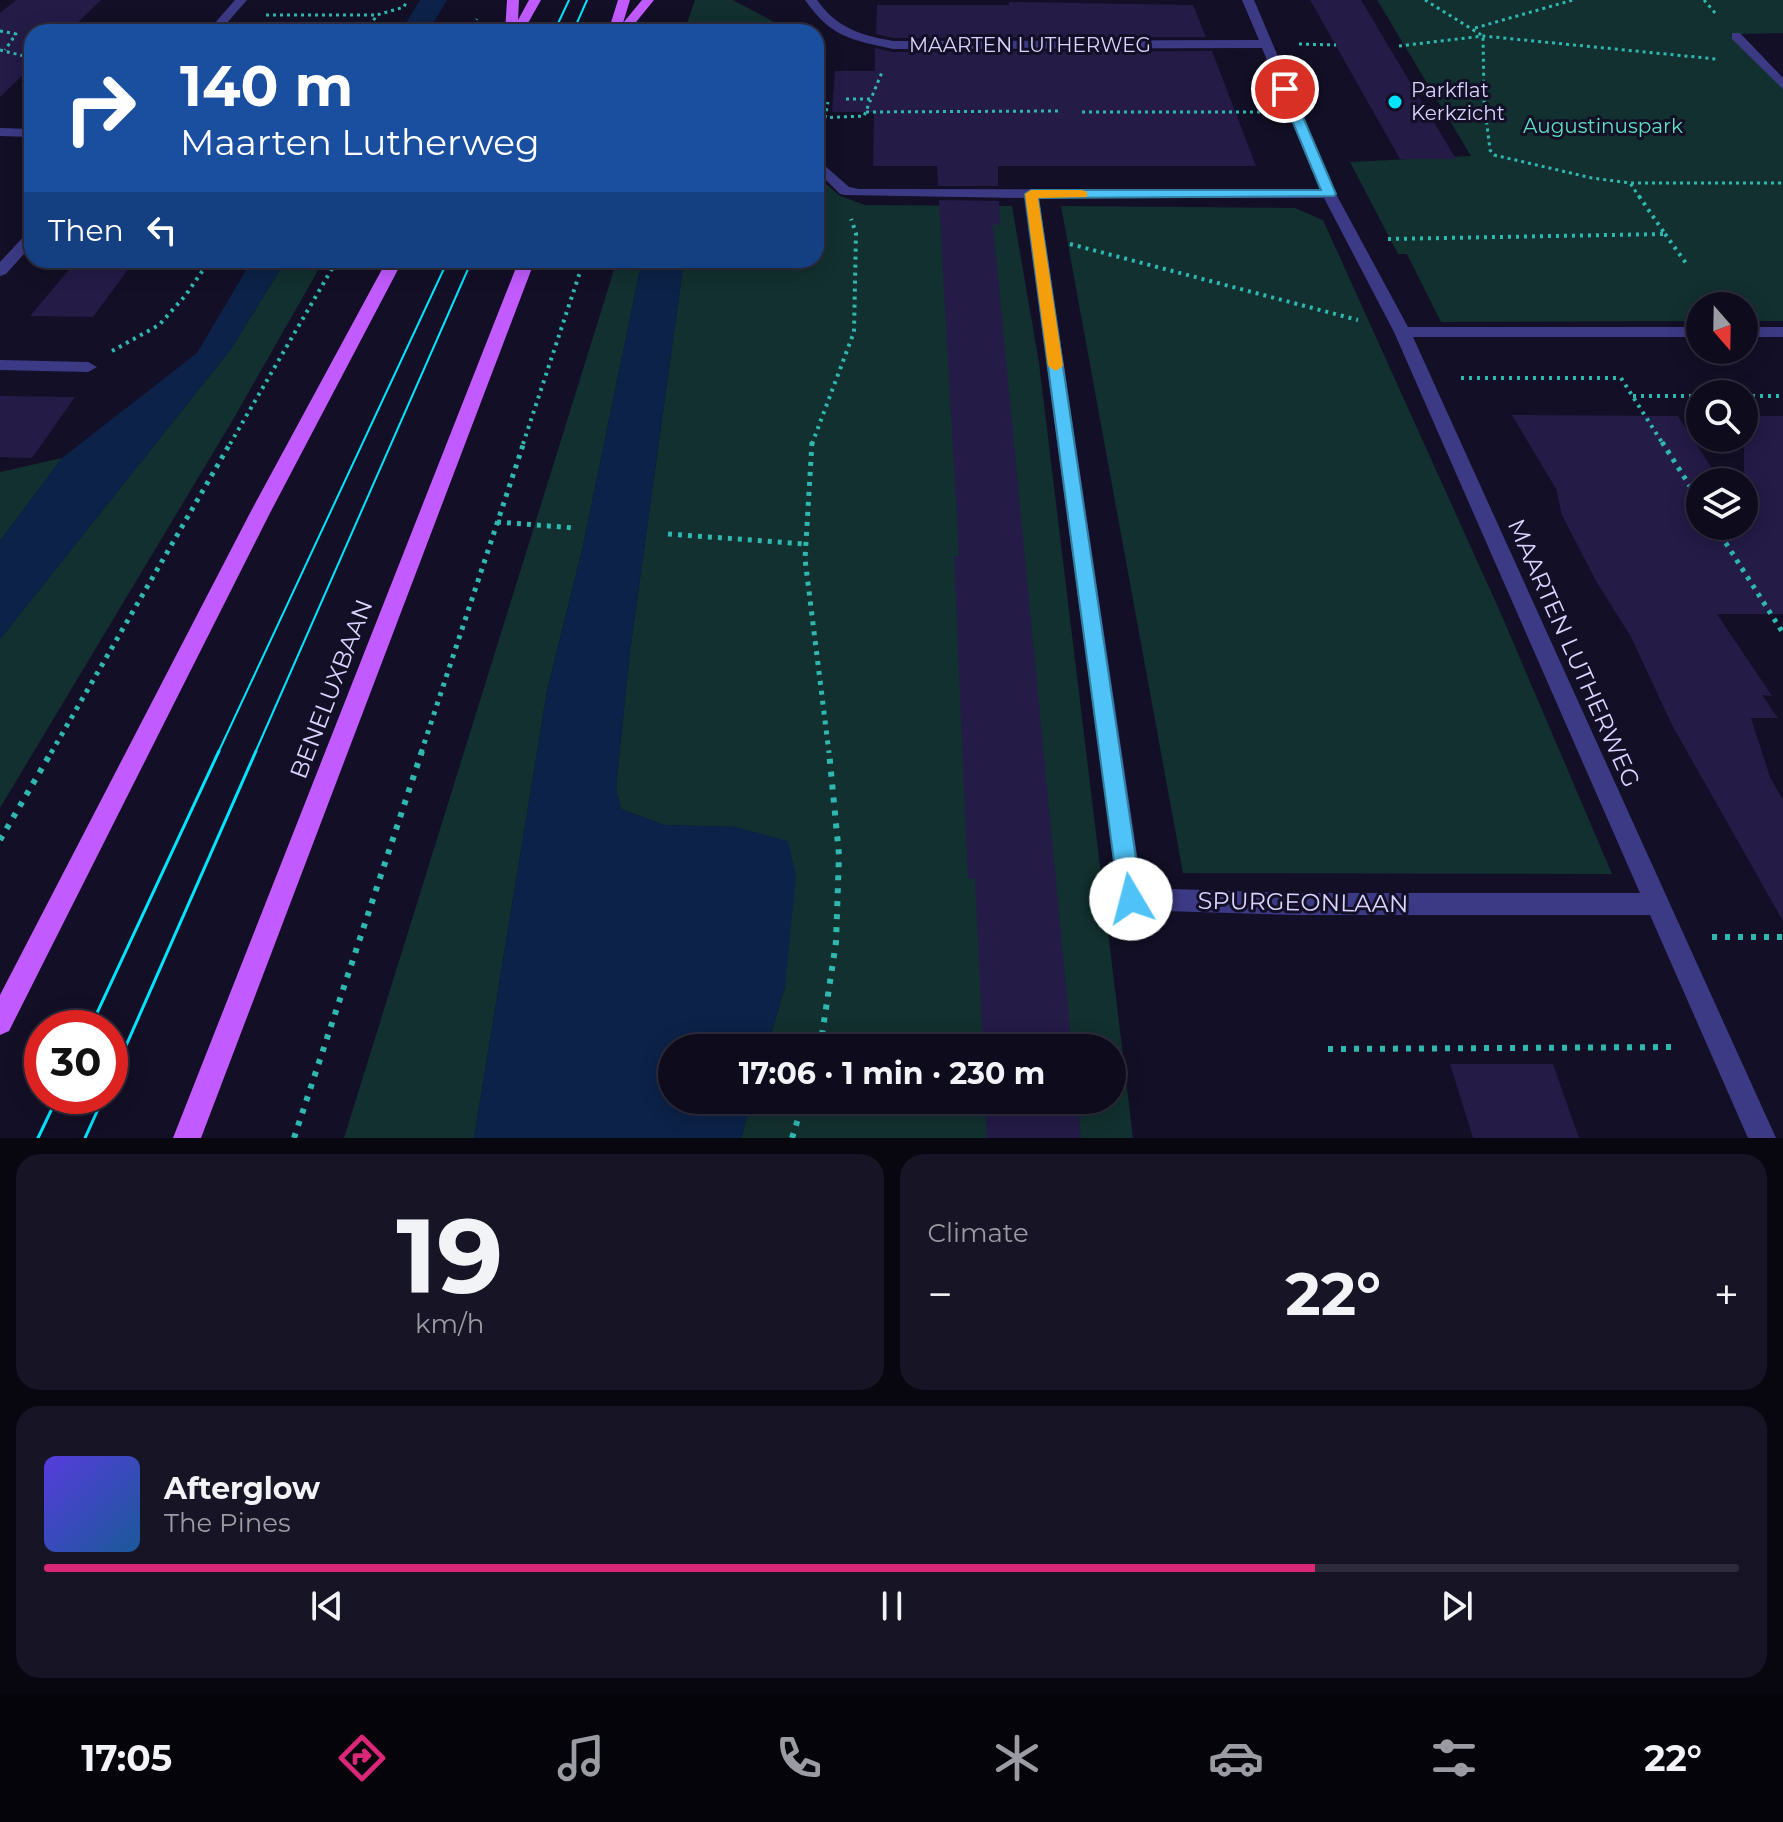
<!DOCTYPE html>
<html lang="en">
<head>
<meta charset="utf-8">
<style>
	body { margin:0; font-family:Montserrat,sans-serif; background:#171425; color:#f1f3f6; height:100vh; display:flex; flex-direction:column; font-size:30px; white-space:nowrap }
	* { box-sizing:border-box; margin:0 }
	p { font-size:26px; color:#9b9ba3 }
	.icon { flex:none; width:44px; height:44px; fill:none; stroke:currentColor; stroke-width:2; stroke-linecap:round; stroke-linejoin:round }
	.map { position:relative; height:1138px; overflow:hidden }
	.panel { display:flex; flex-direction:column; gap:16px; padding:16px; background:#08060f; flex:1 }
	.panel>* { flex:none }
	.banner { position:absolute; left:24px; top:24px; width:800px; height:244px; border-radius:24px; box-shadow:0 4px 20px #0003,0 0 0 2px #2e2b3b; background:#1a4fa0; color:#fff; overflow:hidden }
	.needle { width:52px; rotate:160deg }
	.fabs { position:absolute; left:1686px; top:292px; display:grid; gap:16px }
	.fabs a { display:grid; place-items:center; width:72px; height:72px; border-radius:50%; background:#0e0b1c; box-shadow:0 4px 20px #0003,0 0 0 2px #2e2b3b; font-size:40px }
	.speed { position:absolute; left:24px; top:1010px; display:flex; gap:16px; font-size:40px; font-weight:700; text-align:center }
	.speed>* { display:grid; place-content:center; width:104px; height:104px; border-radius:50%; background:#0e0b1c; box-shadow:0 4px 20px #0003,0 0 0 2px #2e2b3b; line-height:1 }
	.speed .limit { border:12px solid #d22; background:#fff; color:#111 }
	.pin { position:absolute; display:grid; place-items:center; width:68px; height:68px; color:#fff; margin:-34px; border:4px solid #fff; border-radius:50%; box-shadow:0 2px 8px #0007 }
	.me { position:absolute; width:88px; margin:-44px; rotate:352deg; stroke-linejoin:round; filter:drop-shadow(0 0 6px #0008) }
	.turn { display:flex; align-items:center; gap:28px; height:168px; padding:0 24px; font-size:36px }
	.turn .icon { width:104px; height:104px; stroke-width:2.5 }
	.turn b { display:block; font-size:56px; line-height:68px }
	.then { display:flex; align-items:center; height:76px; padding:0 24px; background:#0003; gap:16px; font-size:30px }
	.big { font-size:60px; font-weight:700; line-height:1.1 }
	.panel .tile { flex:1; display:flex; flex-direction:column; justify-content:center; gap:12px; min-width:0; padding:0 28px; border-radius:24px; background:#171425 }
	.panel .dial { align-items:center; gap:0 }
	.dial b { font-size:104px; line-height:1 }
	.song { display:flex; align-items:center; gap:24px }
	.cover { width:96px; height:96px; border-radius:12px; background:linear-gradient(135deg,hsl(250 70% 55%),hsl(210 70% 35%)) }
	.played { height:8px; border-radius:4px; background:linear-gradient(90deg,#db2777 75%,#2e2b3b 75%) }
	.keys { display:flex; justify-content:space-around; direction:ltr }
	.heat { display:flex; justify-content:space-between; align-items:center; font-size:44px; direction:ltr }
	.panel .tiles { flex:1; display:grid; gap:16px; grid-template-columns:1fr 1fr }
	.tile:last-child { grid-column:span 2 }
	.trip { position:absolute; left:658px; top:1034px; width:468px; height:80px; border-radius:40px; background:#0e0b1c; box-shadow:0 4px 20px #0003,0 0 0 2px #2e2b3b; font-weight:700; line-height:80px; text-align:center }
	.tab-bar { display:flex; height:128px; justify-content:space-around; align-items:center; background:#06040b; color:#9b9ba3 }
	.tab-bar .icon { width:56px; height:56px }
	.tab-bar .active { color:#db2777 }
	.tab-bar b { font-size:36px; color:#f1f3f6 }
	.map>svg:first-child { display:block }
	.green { fill:#12302f }
	.water { fill:#0c2248 }
	.building { fill:#241b47 }
	.lines { fill:none; stroke-linecap:round; stroke-linejoin:round }
	.path-far3 { stroke:#2fb8b0; stroke-width:3; stroke-dasharray:3 4; stroke-linecap:butt }
	.path-far2 { stroke:#2fb8b0; stroke-width:4; stroke-dasharray:3 5; stroke-linecap:butt }
	.path-far1 { stroke:#2fb8b0; stroke-width:5; stroke-dasharray:4 6; stroke-linecap:butt }
	.path { stroke:#2fb8b0; stroke-width:6; stroke-dasharray:5 8; stroke-linecap:butt }
	.service { fill:#3d3a85; fill-rule:evenodd }
	.minor { fill:#3d3a85; fill-rule:evenodd }
	.primary { fill:#c25bff; fill-rule:evenodd }
	.tram-far1 { stroke:#00e5ff; stroke-width:2 }
	.tram { stroke:#00e5ff; stroke-width:3 }
	.route { fill:#4fc3f7; stroke:#337fa1; stroke-width:2 }
	.slow { fill:#f59e0b }
	.poi-dot { fill:#00e5ff; stroke:#130f26; stroke-width:3 }
	.labels { text-anchor:middle; dominant-baseline:central; stroke-width:6; stroke-linejoin:round; paint-order:stroke }
	.far-street-label { font-size:20px; fill:#d9d4ff; stroke:#130f26 }
	.far-poi-label { font-size:20px; fill:#d9d4ff; stroke:#130f26; text-anchor:start }
	.far-park-label { font-size:20px; fill:#5fe0c0; stroke:#130f26 }
	.street-label { font-size:24px; fill:#d9d4ff; stroke:#130f26 }
</style>
</head>
<body>
<div class="map">
<svg width="1783" height="1138" viewBox="0 0 1783 1138">
	<rect width="100%" height="100%" fill="#130f26"/>
	<path class="green" d="M695,0H733L793,32H684Z
		M1377,0H1783V33L1740,34L1783,86V321H1744V306H1700V321L1441,322L1407,254H1398L1350,162L1471,156Z
		M816,175L840,196L865,205L1012,206L1039,363L1133,1138H741L752,1100H1112V1048H767L785,987L736,827L664,825L621,809L616,788L630,651L684,260H816Z
		M1061,206L1295,208L1323,220L1502,616L1612,874L1183,873Z
		M286,260H324L231,423L0,808V639L231,349Z
		M617,260H642L583,546L547,691L474,1138H344Z
		M62,458L0,541V472Z"/>
	<path class="water" d="M420,0H447L428,32H394L404,26Z
		M252,260H286L231,349L0,639V541L62,458L197,353Z
		M642,260H684L630,651L616,788L621,809L664,825L736,827L788,841L796,876L785,987L767,1048H672V1100H752L741,1138H474L547,691L583,546Z"/>
	<path class="building" d="M16,0H101L68,32H32V66L0,97V13Z
		M1310,0H1361L1456,159H1400Z
		M1009,2L1193,5L1206,37L893,38L876,34L877,5H1009Z
		M875,48L893,52L1212,51L1256,166H998V186H938L937,166H873L874,112H832L835,71H875Z
		M939,200L999,201L1000,225L993,224L1072,1048H983L975,878L968,879L954,556H959Z
		M77,260H135L93,317L30,316Z
		M0,396L75,397L32,458L0,457Z
		M1512,415L1678,416L1721,482H1700V526H1744V416H1783V614H1717L1772,696L1762,695L1778,718H1751L1770,777L1783,800V921L1672,725L1631,637L1596,581L1562,515L1556,489Z
		M1450,1064H1553L1579,1138H1473Z
		M985,1100H1077L1081,1138H987Z"/>
	<g class="lines">
		<path class="path-far3" d="M1425,0L1483,36L1484,101L1490,150L1494,155L1592,178L1630,183L1640,198
			M1704,0L1716,14
			M266,15H377
			M1475,28L1573,0
			M0,31L16,34L5,50
			M366,32L377,15L404,7L407,0
			M470,32L477,19
			M1299,44L1336,45
			M1399,46L1483,36L1716,59
			M0,50L32,58
			M846,99H871
			M866,112L1058,111
			M1082,112H1262
			M816,118L864,116L882,72
			M825,118L828,102
			M1631,183H1783"/>
		<path class="path-far2" d="M1665,234L1688,266
			M1388,239L1665,234L1639,196
			M1070,244L1358,320
			M112,351L159,325L185,296L210,260
			M1461,378H1621L1663,444
			M1633,396H1700
			M1744,396H1783
			M230,444L337,260
			M523,444L584,260
			M812,444L854,332L856,233L851,219"/>
		<path class="path-far1" d="M812,442L805,559L829,753
			M1662,442L1700,502
			M497,522L575,528
			M1715,526L1783,633
			M668,534L806,544
			M51,753L231,442
			M421,753L524,442"/>
		<path class="path" d="M0,840L52,751
			M1712,937H1783
			M820,1048L836,942L839,855L829,751
			M1328,1049L1679,1047
			M294,1138L422,751
			M792,1138L804,1100"/>
		<path class="service" d="M0,360L88,362L97,367L88,372L0,370Z"/>
		<path class="minor" d="M235,0H247L219,32H207Z
			M805,0H817C837,28 860,35 893,41L1259,40L1242,0H1254L1336,194L1408,327H1700V337H1413L1776,1138H1748L1650,915H1297L1131,910L1122,907L1119,899L1024,198L845,195L840,194L816,170V158L849,187L859,189L1320,190L1262,48L893,49C851,40 831,37 805,0ZM1039,198H1324L1394,332L1640,893H1297L1142,888Z
			M1732,33H1740L1783,78V89L1732,39Z
			M0,128L32,129V137L0,136Z
			M32,231V245L6,274L0,276V262L27,233Z
			M1744,327H1783V337H1744Z"/>
		<path class="primary" d="M507,0H519L518,20L529,0H541L523,32H505Z
			M618,0H630L623,23L642,0H654L628,32H608Z
			M387,260H403L270,513L9,1031L0,1035V995L250,513Z
			M519,260H535L201,1138H173Z"/>
		<path class="tram-far1" d="M554,32L569,0
			M573,32L587,0
			M218,753L448,260
			M255,753L472,260"/>
		<path class="tram" d="M90,1028L219,751
			M110,1082L256,751
			M38,1138L58,1096
			M85,1138L104,1096"/>
	</g>
	<path class="route" d="M1285,85L1291,89L1336,194L1334,196L1038,198L1142,899L1139,906L1131,909L1123,906L1119,899L1025,194L1031,190H1321L1279,89Z"/>
	<path class="slow" d="M1082,190L1087,192V197L1038,198L1063,366L1056,371L1048,366L1025,194L1031,190Z"/>
	<circle class="poi-dot" cx="1395" cy="102" r="8"/>
	<g class="labels">
		<g class="far-street-label">
			<text x="1030" y="45">MAARTEN LUTHERWEG</text>
		</g>
		<g class="far-poi-label">
			<text x="1411" y="90">Parkflat<tspan x="1411" dy="23">Kerkzicht</tspan></text>
		</g>
		<g class="far-park-label">
			<text x="1603" y="126">Augustinuspark</text>
		</g>
		<g class="street-label">
			<text transform="translate(1574 653) rotate(66)">MAARTEN LUTHERWEG</text>
			<text transform="translate(331 689) rotate(-69)">BENELUXBAAN</text>
			<text transform="translate(1303 902) rotate(1)">SPURGEONLAAN</text>
		</g>
	</g>
</svg>
<div class="fabs">
<a><svg class="needle" viewBox="-14 -14 28 28"><path d="M0-13l5 13h-10z" fill="#e53935"/><path d="M0 13l5-13h-10z" fill="#9b9ba3"/></svg></a>
<a><svg class="icon" aria-label="search" viewBox="0 0 24 24"><circle cx="10" cy="10" r="6"/><path d="M15 15l6 6"/></svg></a>
<a><svg class="icon" aria-label="layers" viewBox="0 0 24 24"><path d="M12 4l9 5-9 5-9-5zM3 14l9 5 9-5"/></svg></a>
</div>
<div class="speed"><div class="limit">30</div></div>
<div class="pin" style="left:1285px;top:89px;background:#d93025"><svg class="icon" aria-label="arrive" viewBox="0 0 24 24"><path d="M6 21V4h12l-3 4 3 4H6"/></svg></div>
<svg class="me" style="left:1131px;top:899px" viewBox="-20 -20 40 40"><circle r="19" fill="#fff"/><path d="M0-13L10 11 0 6-10 11z" fill="#4fc3f7"/></svg>
<div class="trip">17:06 · 1 min · 230 m</div>
<div class="banner">
<div class="turn"><svg class="icon" aria-label="right" viewBox="0 0 24 24"><path d="M7 20v-9h11M14 6l5 5-5 5"/></svg><div><b>140 m</b>Maarten Lutherweg</div></div>
<div class="then">Then<svg class="icon" aria-label="left" viewBox="0 0 24 24"><path d="M17 20v-9H6M10 6l-5 5 5 5"/></svg></div>
</div>
</div>
<section class="panel">
<div class="tiles">
<div class="tile dial"><b>19</b><p>km/h</p></div>
<div class="tile"><p>Climate</p>
<div class="heat"><a>−</a><b class="big">22°</b><a>+</a></div>
</div>
<div class="tile">
<div class="song"><i class="cover"></i><div><b>Afterglow</b><p>The Pines</p></div></div>
<div class="played"></div>
<div class="keys"><svg class="icon" aria-label="previous" viewBox="0 0 24 24"><path d="M18 5L8 12l10 7zM5 5v14"/></svg><svg class="icon" aria-label="pause" viewBox="0 0 24 24"><path d="M8 5v14M16 5v14"/></svg><svg class="icon" aria-label="next" viewBox="0 0 24 24"><path d="M6 5l10 7-10 7zM19 5v14"/></svg></div>
</div>
</div>
</section>
<nav class="tab-bar">
<b>17:05</b>
<svg class="icon active" aria-label="directions" viewBox="0 0 24 24"><path d="M12 3l9 9-9 9-9-9zM9 14v-3h6M13 9l2 2-2 2"/></svg>
<svg class="icon" aria-label="music" viewBox="0 0 24 24"><path d="M9 18V5l10-2v13"/><circle cx="6" cy="18" r="3"/><circle cx="16" cy="16" r="3"/></svg>
<svg class="icon" aria-label="phone" viewBox="0 0 24 24"><path d="M5 4h4l2 5-3 2q2 4 5 5l2-3 5 2v4C11 20 4 13 5 4z"/></svg>
<svg class="icon" aria-label="climate" viewBox="0 0 24 24"><path d="M12 3v18M4 7l16 10M4 17L20 7"/></svg>
<svg class="icon" aria-label="car" viewBox="0 0 24 24"><path d="M5 17H2v-5l4-1 3-4h7l3 4 3 1v5h-3M9 17h6M6 11h13"/><circle cx="7" cy="17" r="2"/><circle cx="17" cy="17" r="2"/></svg>
<svg class="icon" aria-label="filters" viewBox="0 0 24 24"><path d="M4 7h16M4 17h16"/><circle cx="9" cy="7" r="2"/><circle cx="15" cy="17" r="2"/></svg>
<b>22°</b>
</nav>
</body>
</html>
